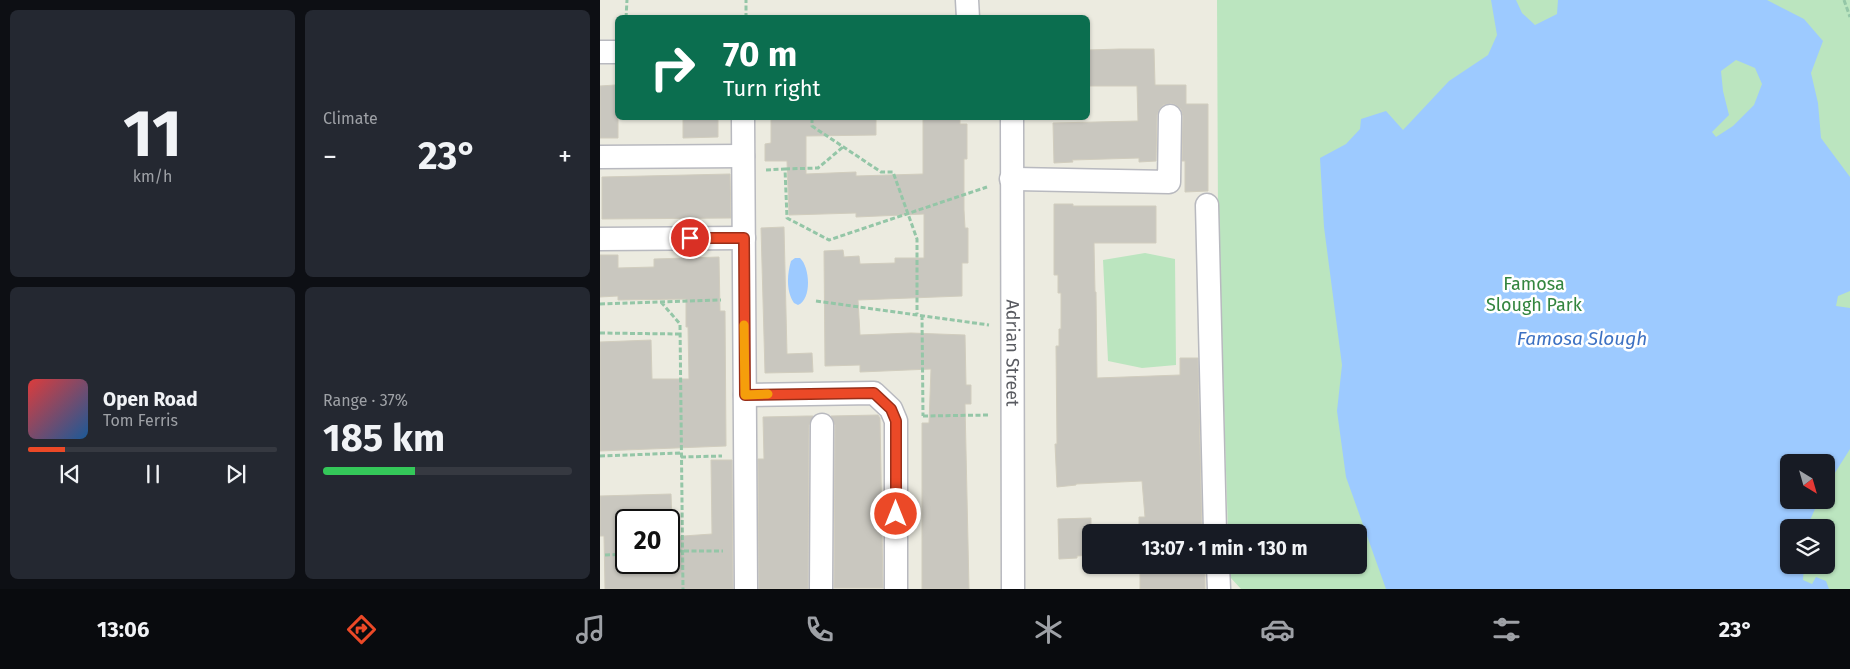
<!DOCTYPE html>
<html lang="en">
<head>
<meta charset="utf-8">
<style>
	body { margin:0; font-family:"Fira Sans",sans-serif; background:#242831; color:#f1f3f6; height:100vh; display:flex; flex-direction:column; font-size:19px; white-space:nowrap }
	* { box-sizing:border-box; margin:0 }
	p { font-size:16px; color:#9ea1a6 }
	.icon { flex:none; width:28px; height:28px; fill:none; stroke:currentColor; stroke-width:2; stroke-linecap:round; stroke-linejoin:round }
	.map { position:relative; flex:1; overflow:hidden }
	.sheet { display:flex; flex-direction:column; gap:10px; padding:10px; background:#0d0f14; width:600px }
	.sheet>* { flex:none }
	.guide { position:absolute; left:15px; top:15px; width:475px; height:105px; border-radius:8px; box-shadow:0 1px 4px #0004; background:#0b6e4f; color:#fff; overflow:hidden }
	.needle { width:32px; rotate:143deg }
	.buttons { position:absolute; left:1180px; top:454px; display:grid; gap:10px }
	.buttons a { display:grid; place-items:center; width:55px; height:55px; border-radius:8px; background:#171b24; box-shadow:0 1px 4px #0004; font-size:25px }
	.speed { position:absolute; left:15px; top:509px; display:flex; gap:10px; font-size:25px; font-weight:700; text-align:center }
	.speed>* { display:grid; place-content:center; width:65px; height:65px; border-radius:50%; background:#171b24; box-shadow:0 1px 4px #0004; line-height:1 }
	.speed .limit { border:2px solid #111; border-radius:8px; background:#fff; color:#111 }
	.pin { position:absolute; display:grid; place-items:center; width:42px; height:42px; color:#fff; margin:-21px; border:2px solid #fff; border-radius:50%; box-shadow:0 1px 5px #0007 }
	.me { position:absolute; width:55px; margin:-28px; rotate:0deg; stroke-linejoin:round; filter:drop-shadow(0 0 4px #0008) }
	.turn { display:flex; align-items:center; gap:18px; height:105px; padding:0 25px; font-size:22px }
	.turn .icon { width:65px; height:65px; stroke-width:2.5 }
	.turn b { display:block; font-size:35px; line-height:42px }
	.big { font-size:38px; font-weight:700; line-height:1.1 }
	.sheet .card { flex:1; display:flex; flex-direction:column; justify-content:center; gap:8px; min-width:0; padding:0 18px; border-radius:8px; background:#242831 }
	.sheet .dial { align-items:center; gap:0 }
	.dial b { font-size:65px; line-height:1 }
	.song { display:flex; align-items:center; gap:15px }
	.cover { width:60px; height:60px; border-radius:8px; background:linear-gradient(135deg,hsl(0 70% 55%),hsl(210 70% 35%)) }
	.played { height:5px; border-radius:2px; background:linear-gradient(90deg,#eb4927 15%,#363941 15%) }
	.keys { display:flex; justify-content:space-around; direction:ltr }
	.heat { display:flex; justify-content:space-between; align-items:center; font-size:28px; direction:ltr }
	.charge { height:8px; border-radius:4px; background:linear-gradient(90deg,#34c759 37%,#363941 0) }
	.sheet .tiles { flex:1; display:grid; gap:10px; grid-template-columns:repeat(2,1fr) }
	.trip { position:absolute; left:482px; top:524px; width:285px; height:50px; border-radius:8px; background:#171b24; box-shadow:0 1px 4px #0004; font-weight:700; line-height:50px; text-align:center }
	.tabs { display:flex; height:80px; justify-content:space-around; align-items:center; background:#090b0e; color:#9ea1a6 }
	.tabs .icon { width:35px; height:35px }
	.tabs .current { color:#eb4927 }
	.tabs b { font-size:22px; color:#f1f3f6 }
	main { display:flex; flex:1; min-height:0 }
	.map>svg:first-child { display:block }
	.green { fill:#bbe5bf; fill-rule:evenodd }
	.water { fill:#9dcaff; fill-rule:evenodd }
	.building { fill:#c9c7bf; stroke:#d1cdbe }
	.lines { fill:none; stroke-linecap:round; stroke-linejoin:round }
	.minor-casing { stroke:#b8b9bf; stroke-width:25 }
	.path { stroke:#94c6a7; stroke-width:3; stroke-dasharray:5 2.5; stroke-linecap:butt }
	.minor { stroke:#fff; stroke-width:22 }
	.route-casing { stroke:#992f19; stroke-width:12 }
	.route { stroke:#eb4927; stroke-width:9 }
	.slow { stroke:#f59e0b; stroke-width:9 }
	.labels { text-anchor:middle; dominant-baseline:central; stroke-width:5; stroke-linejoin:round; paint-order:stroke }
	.park-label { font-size:18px; fill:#33853f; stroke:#fff }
	.street-label { font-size:18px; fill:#595b61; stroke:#fff }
	.water-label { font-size:19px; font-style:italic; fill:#3e72c3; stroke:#fff }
</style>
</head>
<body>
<main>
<section class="sheet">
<div class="tiles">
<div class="card dial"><b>11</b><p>km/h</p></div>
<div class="card"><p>Climate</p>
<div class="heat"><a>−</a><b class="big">23°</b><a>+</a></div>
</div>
<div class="card">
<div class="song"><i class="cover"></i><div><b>Open Road</b><p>Tom Ferris</p></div></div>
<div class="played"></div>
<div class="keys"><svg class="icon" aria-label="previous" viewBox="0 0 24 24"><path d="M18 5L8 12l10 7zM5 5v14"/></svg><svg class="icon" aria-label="pause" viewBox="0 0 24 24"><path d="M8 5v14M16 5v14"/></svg><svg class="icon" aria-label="next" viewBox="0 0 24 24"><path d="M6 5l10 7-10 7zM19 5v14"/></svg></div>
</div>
<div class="card"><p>Range · 37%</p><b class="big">185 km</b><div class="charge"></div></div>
</div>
</section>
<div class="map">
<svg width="1250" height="589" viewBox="0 0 1250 589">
	<rect width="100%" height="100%" fill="#ecebe0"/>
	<path class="green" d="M617,0H1250V589H641L630,577L629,565H759V532H628L618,219ZM1189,462H1226V500H1189ZM1189,528H1226V565H1189Z
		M545,253L575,259L576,365L542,368L508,361L503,260Z"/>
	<path class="water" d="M891,0H916L922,13L935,25L957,14L958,0H1167L1204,19L1223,41L1211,73L1218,103L1221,138L1250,177V291L1238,296L1236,306L1250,308V449L1226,487V462H1189V500H1219L1207,527L1189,528V565H1204L1203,580L1212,584L1216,577L1226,581L1229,589H786L746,477L737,411L742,365L724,227L720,158L746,144L760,129L761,119L786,111L803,130L849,81L888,55L897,35ZM1136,60L1155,68L1162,84L1154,105L1133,126L1116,137L1112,132L1129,115L1123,91L1121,71Z
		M195,258H200C210,267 212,299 198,305L194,303C186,291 187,275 191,261Z"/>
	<path class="building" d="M520,49H554L555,85H586V104H608V191L585,192V161H582L583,116L581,109L576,105L571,103L563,105L559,110L557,115L556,161L539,162V158L472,160L473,162L454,163L453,123L538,121L537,86H488V50Z
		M15,85L16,98H18V138H0V86Z
		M83,118H118V137L83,138Z
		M171,118H276V135L206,136V174L256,172V176L323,174V118H360V124H367V159H364V210L365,228H368V263H362V296L258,300L260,335L311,333L365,335L366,385H371V404H365L369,589H322V423H329L331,369L260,372V365L225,366L224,251L243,250L244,257L259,256L260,264L295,263V258H324V214L256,217V213L189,215L187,161H165V144L171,143Z
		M130,174L131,218L2,219V177Z
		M454,204H473V206H556V243H494L495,292H496L497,378L580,375V358H598L602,532H539V517H545L542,481L476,484V485L457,487L455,444H457L456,346H459V329H461V293H458V275H454Z
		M184,227L187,354L212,353L213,372L165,373L161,228Z
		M0,255H18V268L54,267V259L119,257L120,311H125L126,446L0,451V342L51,340L52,379H89L88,327H86V299L18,300V296L0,297Z
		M278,415L280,418L283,588H234L235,425L231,416Z
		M207,416H213L209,425L208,589H159L158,459H164L163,417Z
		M111,460H132L133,589H5L4,536H0V496L71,494L72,520H26V562H69V537L112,534Z
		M491,518V555L477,556V558L459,559L458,519Z
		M540,565H605V589H540Z"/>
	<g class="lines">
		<defs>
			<g id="minor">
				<path d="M367,0L368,18"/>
				<path d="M0,52H18"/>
				<path d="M143,118L146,589"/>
				<path id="s1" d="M412,118L413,589"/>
				<path d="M0,157L143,156"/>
				<path d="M411,179L569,182L570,116"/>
				<path d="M607,205L615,532"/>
				<path d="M0,239L144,238"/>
				<path d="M145,395L274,393L291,409L296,421V589"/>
				<path d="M618,565L619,589"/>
				<path d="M221,589L222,425"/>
			</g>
		</defs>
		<use href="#minor" class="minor-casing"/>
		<path class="path" d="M1244,0L1250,17
			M26,18L27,0
			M146,18V0
			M212,118V126L281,172H293L317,239V314
			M185,169L218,168L243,147
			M166,170L185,169L187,218L229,240L387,187
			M216,301L389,325
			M61,302L80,324L83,589
			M0,304L121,300
			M322,315L323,416
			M0,333L79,334
			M323,416L390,415
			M0,456L81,453
			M81,457L122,456
			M69,551H123
			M5,555L26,554"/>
		<use href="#minor" class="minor"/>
	</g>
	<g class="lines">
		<defs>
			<path id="route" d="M90,238H144L145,395L274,393L291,409L296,421V514"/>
		</defs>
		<use href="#route" class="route-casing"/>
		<use href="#route" class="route"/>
		<path class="slow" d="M144,325L145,395L168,394"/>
	</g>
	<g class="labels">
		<g class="park-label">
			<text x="934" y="284">Famosa<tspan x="934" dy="21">Slough Park</tspan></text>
		</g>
		<g class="street-label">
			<text stroke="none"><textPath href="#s1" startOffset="235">Adrian Street</textPath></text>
		</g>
		<g class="water-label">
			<text x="982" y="338">Famosa Slough</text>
		</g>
	</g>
</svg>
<div class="buttons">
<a><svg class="needle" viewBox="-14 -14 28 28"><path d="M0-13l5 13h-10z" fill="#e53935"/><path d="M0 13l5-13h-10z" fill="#9ea1a6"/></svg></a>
<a><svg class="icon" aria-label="layers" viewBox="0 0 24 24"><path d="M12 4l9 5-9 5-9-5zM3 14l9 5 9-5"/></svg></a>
</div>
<div class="speed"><div class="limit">20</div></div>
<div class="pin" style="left:90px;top:238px;background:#d93025"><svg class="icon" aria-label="arrive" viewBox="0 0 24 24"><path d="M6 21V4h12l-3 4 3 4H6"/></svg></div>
<svg class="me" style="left:296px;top:514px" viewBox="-20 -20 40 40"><circle r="17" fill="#eb4927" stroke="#fff" stroke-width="3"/><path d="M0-11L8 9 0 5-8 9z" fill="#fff"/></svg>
<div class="trip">13:07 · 1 min · 130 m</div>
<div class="guide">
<div class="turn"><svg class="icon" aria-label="right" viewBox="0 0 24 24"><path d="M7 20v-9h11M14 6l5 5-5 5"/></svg><div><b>70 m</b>Turn right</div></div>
</div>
</div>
</main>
<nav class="tabs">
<b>13:06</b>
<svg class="icon current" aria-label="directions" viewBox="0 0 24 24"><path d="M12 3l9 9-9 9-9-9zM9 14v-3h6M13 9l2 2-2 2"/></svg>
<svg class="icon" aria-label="music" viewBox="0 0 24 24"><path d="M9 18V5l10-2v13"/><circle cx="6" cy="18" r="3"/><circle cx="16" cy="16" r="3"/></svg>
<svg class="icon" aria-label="phone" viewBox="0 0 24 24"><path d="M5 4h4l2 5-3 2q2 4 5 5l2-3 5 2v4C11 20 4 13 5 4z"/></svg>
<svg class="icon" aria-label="climate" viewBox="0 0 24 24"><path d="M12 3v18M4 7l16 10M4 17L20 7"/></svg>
<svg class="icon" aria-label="car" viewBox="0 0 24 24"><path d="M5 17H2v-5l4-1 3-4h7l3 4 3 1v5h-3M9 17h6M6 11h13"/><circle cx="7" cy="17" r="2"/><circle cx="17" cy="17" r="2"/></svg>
<svg class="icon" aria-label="filters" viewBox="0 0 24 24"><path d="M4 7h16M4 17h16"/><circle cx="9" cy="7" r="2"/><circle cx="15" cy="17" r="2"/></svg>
<b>23°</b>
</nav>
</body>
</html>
